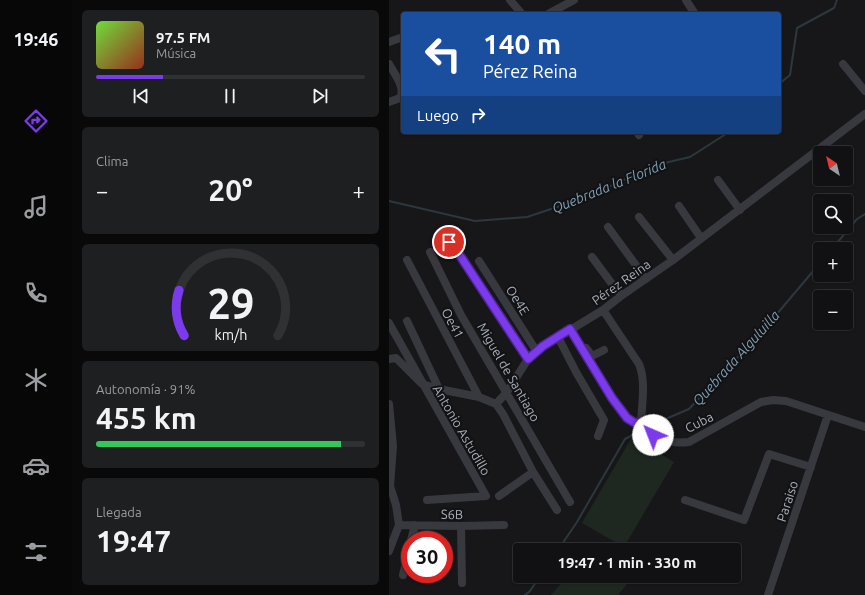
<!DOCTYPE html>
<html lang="es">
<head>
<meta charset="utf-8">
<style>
	body { margin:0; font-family:Ubuntu,sans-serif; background:#1e1f21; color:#f1f3f6; height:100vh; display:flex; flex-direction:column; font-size:15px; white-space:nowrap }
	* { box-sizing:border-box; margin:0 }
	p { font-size:13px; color:#9c9da0 }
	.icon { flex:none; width:22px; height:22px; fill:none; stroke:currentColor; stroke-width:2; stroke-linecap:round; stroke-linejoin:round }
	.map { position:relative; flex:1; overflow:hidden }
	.side { display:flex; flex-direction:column; gap:10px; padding:10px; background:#09090a; width:317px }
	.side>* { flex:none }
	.banner { position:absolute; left:12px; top:12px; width:380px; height:122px; border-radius:4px; box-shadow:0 1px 3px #0004,0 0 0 1px #303133; background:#1a4fa0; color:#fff; overflow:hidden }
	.needle { width:26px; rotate:325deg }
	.buttons { position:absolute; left:424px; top:146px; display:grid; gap:8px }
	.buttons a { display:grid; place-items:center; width:40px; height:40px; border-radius:4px; background:#111113; box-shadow:0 1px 3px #0004,0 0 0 1px #303133; font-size:20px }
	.speed { position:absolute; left:12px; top:531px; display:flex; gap:8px; font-size:20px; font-weight:700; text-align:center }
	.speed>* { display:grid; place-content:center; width:52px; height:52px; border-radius:50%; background:#111113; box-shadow:0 1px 3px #0004,0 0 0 1px #303133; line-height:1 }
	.speed .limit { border:6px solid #d22; background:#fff; color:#111 }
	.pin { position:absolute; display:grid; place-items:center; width:34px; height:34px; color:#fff; margin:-17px; border:2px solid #fff; border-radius:50%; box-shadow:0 1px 4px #0007 }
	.me { position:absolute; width:44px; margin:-22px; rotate:316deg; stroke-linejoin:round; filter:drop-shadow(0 0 3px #0008) }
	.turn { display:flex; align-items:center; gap:14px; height:84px; padding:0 16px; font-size:18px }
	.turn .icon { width:52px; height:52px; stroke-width:2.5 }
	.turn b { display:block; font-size:28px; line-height:34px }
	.then { display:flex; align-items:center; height:38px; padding:0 16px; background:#0003; gap:8px; font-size:15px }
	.big { font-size:30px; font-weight:700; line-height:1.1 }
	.side .card { flex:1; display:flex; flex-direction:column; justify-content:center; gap:6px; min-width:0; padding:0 14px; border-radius:6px; background:#1e1f21 }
	.side .dial { align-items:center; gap:0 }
	.dial svg { height:104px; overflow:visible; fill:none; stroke:#303133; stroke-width:7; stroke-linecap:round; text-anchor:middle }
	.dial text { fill:#f1f3f6; stroke:none }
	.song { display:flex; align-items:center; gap:12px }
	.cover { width:48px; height:48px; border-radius:6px; background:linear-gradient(135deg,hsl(100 70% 55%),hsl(10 70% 35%)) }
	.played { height:4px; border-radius:2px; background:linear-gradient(90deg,#7c3aed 25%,#303133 25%) }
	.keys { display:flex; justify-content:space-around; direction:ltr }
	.heat { display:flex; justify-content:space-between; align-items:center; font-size:22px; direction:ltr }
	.charge { height:6px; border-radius:3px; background:linear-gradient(90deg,#34c759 91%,#303133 0) }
	.trip { position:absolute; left:124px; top:543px; width:228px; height:40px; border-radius:4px; background:#111113; box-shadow:0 1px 3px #0004,0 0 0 1px #303133; font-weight:700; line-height:40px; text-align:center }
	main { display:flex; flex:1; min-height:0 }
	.tab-bar { display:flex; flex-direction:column; width:72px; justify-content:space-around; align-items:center; background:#070708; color:#9c9da0 }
	.tab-bar .icon { width:28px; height:28px }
	.tab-bar .on { color:#7c3aed }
	.tab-bar b { font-size:18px; color:#f1f3f6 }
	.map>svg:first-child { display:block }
	.green { fill:#1f2820 }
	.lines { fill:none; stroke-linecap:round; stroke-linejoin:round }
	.stream { stroke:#2d373e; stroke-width:2 }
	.minor { stroke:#38393e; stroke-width:8 }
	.route-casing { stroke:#51269a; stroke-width:10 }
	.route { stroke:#7c3aed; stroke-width:7 }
	.labels { text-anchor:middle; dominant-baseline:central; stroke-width:4; stroke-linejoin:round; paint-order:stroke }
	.street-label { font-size:13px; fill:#a9afb9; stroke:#121214 }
	.water-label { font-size:14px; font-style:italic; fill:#7f9fb5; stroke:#121214 }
</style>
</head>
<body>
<main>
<nav class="tab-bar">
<b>19:46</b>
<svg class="icon on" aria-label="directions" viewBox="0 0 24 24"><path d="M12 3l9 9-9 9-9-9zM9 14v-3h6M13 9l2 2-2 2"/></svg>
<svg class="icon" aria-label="music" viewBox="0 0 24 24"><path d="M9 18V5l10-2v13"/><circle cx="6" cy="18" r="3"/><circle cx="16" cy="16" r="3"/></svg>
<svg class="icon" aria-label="phone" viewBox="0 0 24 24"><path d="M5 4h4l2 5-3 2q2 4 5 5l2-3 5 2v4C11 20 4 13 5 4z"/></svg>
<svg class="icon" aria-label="climate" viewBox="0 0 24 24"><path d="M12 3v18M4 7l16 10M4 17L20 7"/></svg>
<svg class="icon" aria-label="car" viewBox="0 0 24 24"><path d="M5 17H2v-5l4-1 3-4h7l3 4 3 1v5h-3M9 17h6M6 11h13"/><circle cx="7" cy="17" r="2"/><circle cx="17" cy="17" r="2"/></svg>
<svg class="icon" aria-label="filters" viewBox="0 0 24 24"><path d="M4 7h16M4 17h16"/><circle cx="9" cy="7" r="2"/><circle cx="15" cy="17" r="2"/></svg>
</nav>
<section class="side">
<div class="card">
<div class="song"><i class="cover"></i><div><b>97.5 FM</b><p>Música</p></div></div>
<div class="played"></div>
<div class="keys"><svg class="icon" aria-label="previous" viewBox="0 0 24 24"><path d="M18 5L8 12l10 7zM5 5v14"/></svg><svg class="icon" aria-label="pause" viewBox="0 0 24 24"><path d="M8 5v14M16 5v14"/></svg><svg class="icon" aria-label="next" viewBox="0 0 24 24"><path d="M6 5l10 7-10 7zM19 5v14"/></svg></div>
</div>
<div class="card"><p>Clima</p>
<div class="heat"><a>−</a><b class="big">20°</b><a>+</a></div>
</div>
<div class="card dial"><svg viewBox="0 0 100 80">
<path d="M14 69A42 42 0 1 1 86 69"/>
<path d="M14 69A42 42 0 0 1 10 34" stroke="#7c3aed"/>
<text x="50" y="56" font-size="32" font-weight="700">29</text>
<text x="50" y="72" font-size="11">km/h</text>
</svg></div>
<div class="card"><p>Autonomía · 91%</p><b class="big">455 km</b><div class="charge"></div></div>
<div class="card"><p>Llegada</p><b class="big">19:47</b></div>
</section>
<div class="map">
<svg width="476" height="595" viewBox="0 0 476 595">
	<rect width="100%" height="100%" fill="#171719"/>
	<path class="green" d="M243,437L285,462L235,547L193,523Z
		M179,576H235L239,583L229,595H162Z"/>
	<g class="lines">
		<path class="stream" d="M390,84L401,75L408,28L445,8L448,0
			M0,201L86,221L138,217L198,197L267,165L301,157L340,132
			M443,249L468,219L476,214
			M258,427L300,409L376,328L431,263
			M169,550L188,522L236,439L255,429
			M136,595L141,591L151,576"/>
		<path class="minor" d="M121,0L133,14
			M297,0L306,14
			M159,14L185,0
			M0,42L14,37
			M0,64C5,73 17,88 11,98L0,102
			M454,64L476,91
			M248,132L250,135
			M329,180L351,210
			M290,206L312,238
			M250,217L284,260
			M219,227L257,279
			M50,233L68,251L139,359
			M41,252L72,315L181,502
			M203,257L232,296
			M18,260L90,397
			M90,261L148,352
			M214,310L250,364C257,381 253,403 252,422C258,440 283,444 300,442L372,402L384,400L397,401L476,427
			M18,321L50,389
			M0,323L97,496L38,500
			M181,329L223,398L238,418L246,423L252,422
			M169,337L187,372L215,420L209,436
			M197,348L203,356L215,350
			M0,359L7,358L33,384L50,389L90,397L107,404L118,392L139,359L155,346L214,310L232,296L284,260L476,114
			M0,404L4,446L1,486L7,505L10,525L0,551
			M107,404L114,414L144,472L168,510
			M110,496L144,472
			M296,500L355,520L380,454L422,467
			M10,525L72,526L115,525
			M72,526L73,583
			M22,540L26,525
			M14,575L21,545
			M379,595L439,415"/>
	</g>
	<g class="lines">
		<defs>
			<path id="route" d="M60,242L68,251L139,359L154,346L181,329L223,398L238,418L246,423L252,422L253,426L264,435"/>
		</defs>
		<use href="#route" class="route-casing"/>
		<use href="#route" class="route"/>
	</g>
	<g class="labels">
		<g class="street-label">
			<text transform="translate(232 282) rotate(-35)">Pérez Reina</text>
			<text transform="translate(129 300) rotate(58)">Oe4E</text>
			<text transform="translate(64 323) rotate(62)">Oe41</text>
			<text transform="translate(120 372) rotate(60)">Miguel de Santiago</text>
			<text transform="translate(310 422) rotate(-27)">Cuba</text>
			<text transform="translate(73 430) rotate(60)">Antonio Astudillo</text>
			<text transform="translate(398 501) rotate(-72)">Paraiso</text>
			<text transform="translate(63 514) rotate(1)">S6B</text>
		</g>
		<g class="water-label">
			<text transform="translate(220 186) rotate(-22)">Quebrada la Florida</text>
			<text transform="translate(347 358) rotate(-48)">Quebrada Alguluilla</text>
		</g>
	</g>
</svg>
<div class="buttons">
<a><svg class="needle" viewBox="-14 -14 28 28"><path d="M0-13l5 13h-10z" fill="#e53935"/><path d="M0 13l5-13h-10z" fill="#9c9da0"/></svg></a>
<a><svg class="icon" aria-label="search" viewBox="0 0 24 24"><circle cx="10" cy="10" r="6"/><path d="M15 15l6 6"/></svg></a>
<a>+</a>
<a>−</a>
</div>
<div class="speed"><div class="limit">30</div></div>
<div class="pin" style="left:60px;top:242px;background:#d93025"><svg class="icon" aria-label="arrive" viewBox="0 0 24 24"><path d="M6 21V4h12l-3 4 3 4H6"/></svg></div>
<svg class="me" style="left:264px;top:435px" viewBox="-20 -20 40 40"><circle r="19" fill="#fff"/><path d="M0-13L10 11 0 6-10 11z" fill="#7c3aed"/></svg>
<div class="trip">19:47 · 1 min · 330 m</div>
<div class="banner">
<div class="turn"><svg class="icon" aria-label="left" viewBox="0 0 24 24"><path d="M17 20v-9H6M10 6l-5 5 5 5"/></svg><div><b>140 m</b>Pérez Reina</div></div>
<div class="then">Luego<svg class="icon" aria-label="right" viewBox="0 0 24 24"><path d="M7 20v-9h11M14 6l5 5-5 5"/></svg></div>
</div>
</div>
</main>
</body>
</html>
